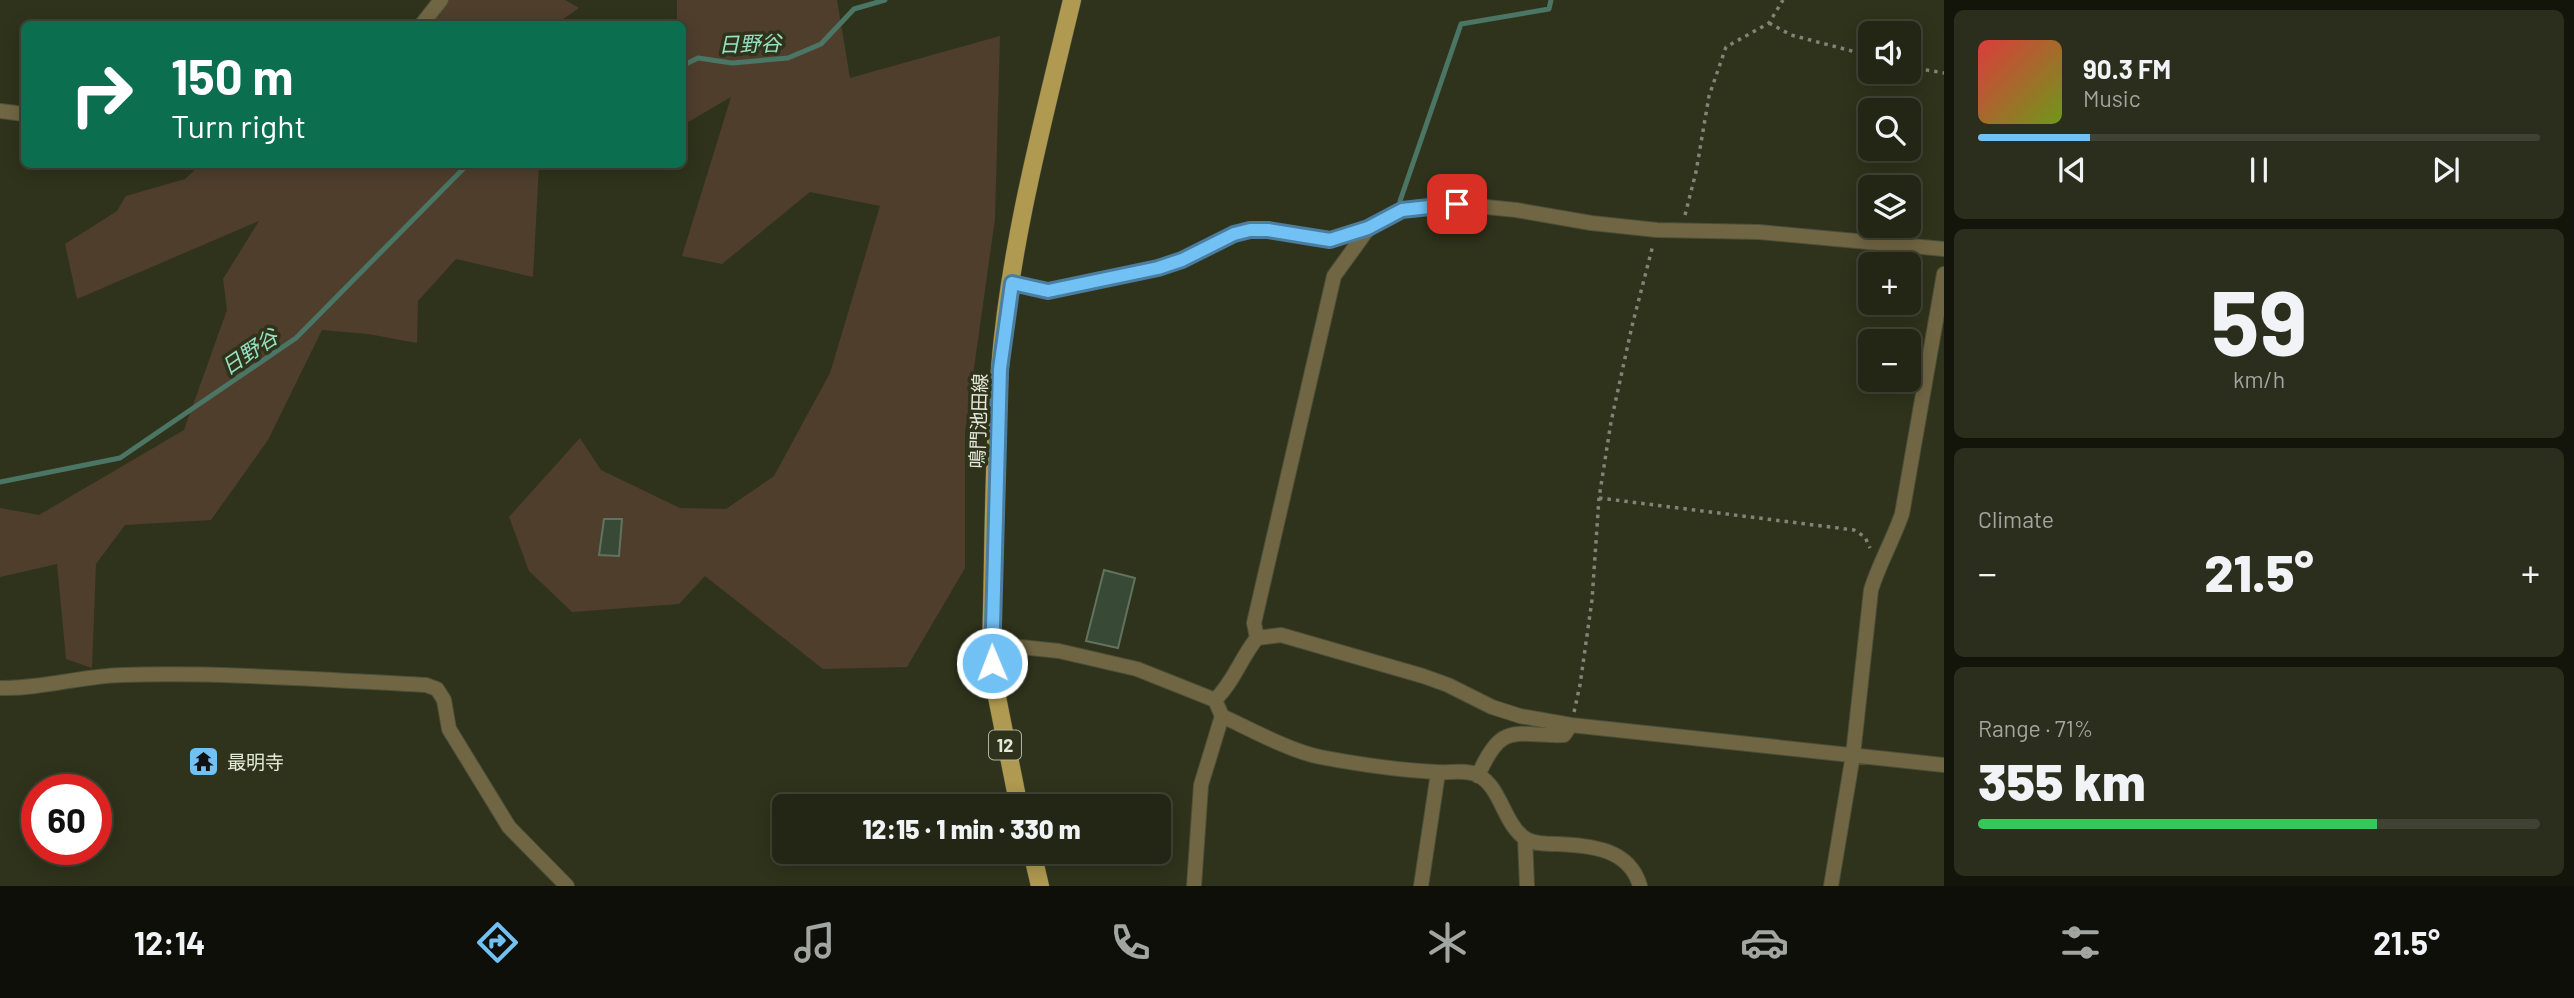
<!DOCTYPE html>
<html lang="en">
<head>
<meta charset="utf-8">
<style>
	body { margin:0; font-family:Barlow,"Noto Sans JP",sans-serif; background:#2b2e1d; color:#f1f3f6; height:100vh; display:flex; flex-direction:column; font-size:26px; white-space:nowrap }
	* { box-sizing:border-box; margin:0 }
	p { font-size:23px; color:#a3a5a0 }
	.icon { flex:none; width:38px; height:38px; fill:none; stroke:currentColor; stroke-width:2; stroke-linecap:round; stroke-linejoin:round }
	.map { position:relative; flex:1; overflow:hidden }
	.panel { display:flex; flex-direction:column; gap:10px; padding:10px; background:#13150b; width:630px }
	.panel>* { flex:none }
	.guide { position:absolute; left:21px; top:21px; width:665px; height:147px; border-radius:10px; box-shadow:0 4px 18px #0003,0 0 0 2px #404334; background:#0b6e4f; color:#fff; overflow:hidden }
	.fabs { position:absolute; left:1858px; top:21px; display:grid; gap:14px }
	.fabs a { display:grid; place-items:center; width:63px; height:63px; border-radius:10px; background:#232614; box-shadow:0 4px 18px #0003,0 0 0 2px #404334; font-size:35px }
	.speed { position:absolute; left:21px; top:774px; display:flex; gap:14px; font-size:35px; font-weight:700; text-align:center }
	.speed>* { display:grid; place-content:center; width:91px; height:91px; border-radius:50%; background:#232614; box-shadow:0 4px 18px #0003,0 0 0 2px #404334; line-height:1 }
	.speed .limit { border:10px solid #d22; background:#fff; color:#111 }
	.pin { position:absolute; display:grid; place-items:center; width:60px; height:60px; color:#fff; margin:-30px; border-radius:14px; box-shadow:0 4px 10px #0006 }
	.me { position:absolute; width:77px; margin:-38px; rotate:359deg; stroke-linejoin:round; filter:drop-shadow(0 0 5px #0008) }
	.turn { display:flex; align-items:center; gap:24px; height:147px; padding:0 35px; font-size:32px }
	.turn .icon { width:91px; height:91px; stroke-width:2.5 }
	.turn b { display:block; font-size:49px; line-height:60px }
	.big { font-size:52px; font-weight:800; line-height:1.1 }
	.panel .widget { flex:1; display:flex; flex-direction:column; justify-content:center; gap:10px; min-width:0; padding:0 24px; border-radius:10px; background:#2b2e1d }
	.panel .dial { align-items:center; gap:0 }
	.dial b { font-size:91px; line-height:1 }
	.song { display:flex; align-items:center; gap:21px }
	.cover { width:84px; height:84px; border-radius:10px; background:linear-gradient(135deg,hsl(0 70% 55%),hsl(80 70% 35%)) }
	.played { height:7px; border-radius:4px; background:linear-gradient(90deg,#72c1f5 20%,#404334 20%) }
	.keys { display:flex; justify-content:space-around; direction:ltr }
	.heat { display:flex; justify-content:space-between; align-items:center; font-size:38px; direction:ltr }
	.charge { height:10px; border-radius:5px; background:linear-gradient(90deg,#34c759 71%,#404334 0) }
	.trip { position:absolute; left:772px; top:794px; width:399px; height:70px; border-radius:10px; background:#232614; box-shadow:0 4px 18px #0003,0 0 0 2px #404334; font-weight:800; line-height:70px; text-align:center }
	.tabs { display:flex; height:112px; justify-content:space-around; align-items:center; background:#0e0f08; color:#a3a5a0 }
	.tabs .icon { width:49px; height:49px }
	.tabs .selected { color:#72c1f5 }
	.tabs b { font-size:32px; color:#f1f3f6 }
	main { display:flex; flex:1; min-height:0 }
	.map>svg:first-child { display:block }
	.green { fill:#4f3e2c }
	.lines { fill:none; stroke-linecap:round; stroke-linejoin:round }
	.stream { stroke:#4b7564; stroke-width:5 }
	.building { fill:#384a36; stroke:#60735e; stroke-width:2 }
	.minor-casing { stroke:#4c503a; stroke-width:16 }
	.primary-casing { stroke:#4c503a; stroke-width:19 }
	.path { stroke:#818571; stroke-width:3.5; stroke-dasharray:3.5 5; stroke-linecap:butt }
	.minor { stroke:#716644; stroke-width:14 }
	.primary { stroke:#b09950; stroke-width:18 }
	.route-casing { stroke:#4a7d9f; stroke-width:18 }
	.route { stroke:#72c1f5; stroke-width:12 }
	.labels { text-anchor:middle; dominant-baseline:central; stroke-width:7; stroke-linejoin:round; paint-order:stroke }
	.shield { fill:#2f331b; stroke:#aeb2a1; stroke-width:2 }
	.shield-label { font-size:18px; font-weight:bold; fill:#e5e9da }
	.street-label { font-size:19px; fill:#e5e9da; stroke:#2f331b }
	.poi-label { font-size:19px; fill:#e5e9da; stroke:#2f331b; text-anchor:start }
	.water-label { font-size:21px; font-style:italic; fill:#98e1c2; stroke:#2f331b }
</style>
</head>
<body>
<main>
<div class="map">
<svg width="1944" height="886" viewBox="0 0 1944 886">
	<rect width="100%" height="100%" fill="#2f331b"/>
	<path class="green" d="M441,0H565L579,8L556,24H427Z
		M677,0H837L850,78L1000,36L995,219L965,432V568L907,667L823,669L705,576L679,604L572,612L529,571L509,517L580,438L601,470L680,508L726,509L774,476L830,373L880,206L810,192L722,264L682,256L731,97L683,125L682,24H677Z
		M201,164L539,165L533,277L456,259L418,301L417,343L368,334L322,330L268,440L211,520L125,525L96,564L92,668L66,659L57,564L0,577V508L39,515L184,430L227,310L223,279L259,221L77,299L65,244L117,211L126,196L185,179Z"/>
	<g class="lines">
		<path class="stream" d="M682,66L698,58L732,63L788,58L821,44L854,9L885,0
			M1400,201L1461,24L1549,9L1551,0
			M0,482L120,458L296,338L468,164"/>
	</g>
	<path class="building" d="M604,519H622L619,556L599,555Z
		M1104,570L1135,578L1118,648L1086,641Z"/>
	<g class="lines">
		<defs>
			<path id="minor" d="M422,24L441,0
				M0,111L24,114
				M1012,283L1048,291L1158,268L1182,260L1234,234L1250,230H1268L1330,240L1368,228L1402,210L1457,204L1516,210L1591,223L1657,230L1759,232L1944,249
				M1257,638L1254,623L1334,276L1368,229
				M991,644L1059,651L1137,669L1215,700C1235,680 1240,659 1257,638L1281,635L1423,676L1448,685L1492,707L1520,716L1571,725L1944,765
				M0,688C42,689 81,676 122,675C223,672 325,680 426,685L437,689L444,700L449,729L509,827L567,886
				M1215,700L1222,716C1250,729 1290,751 1320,757C1357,764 1398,770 1436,772C1450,773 1465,769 1478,775C1502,788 1503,824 1526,839C1535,844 1547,844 1557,844C1591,846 1629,848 1640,886
				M1478,776C1502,719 1516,737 1564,735L1571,725
				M1525,838L1527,886
				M1194,886L1201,785L1222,716
				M1421,886L1438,773
				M1831,886L1853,755L1871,590C1879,564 1893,540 1902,514L1944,274"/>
			<path id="primary" d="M1019,807L994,682L991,644C994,552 993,460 1000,368C1010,244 1043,121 1072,0
				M1032,852L1040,886"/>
		</defs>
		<use href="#minor" class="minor-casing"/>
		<use href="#primary" class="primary-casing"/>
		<path class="path" d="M1769,23L1791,35L1871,56
			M1909,67L1944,73
			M1685,215L1696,172L1709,96L1726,47L1769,23L1783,0
			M1599,498L1854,530L1865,537L1870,548
			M1574,712L1580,685L1592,600L1599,498L1611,422L1632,326L1653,245"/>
		<use href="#minor" class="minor"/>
		<use href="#primary" class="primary"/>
	</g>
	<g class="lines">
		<defs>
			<path id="route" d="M992,663L1000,369L1012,283L1048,291L1158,268L1182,260L1234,234L1250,230H1268L1330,240L1368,228L1402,210L1457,204"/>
		</defs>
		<use href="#route" class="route-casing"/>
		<use href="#route" class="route"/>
	</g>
	<defs>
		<symbol id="temple-square" viewBox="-11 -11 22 22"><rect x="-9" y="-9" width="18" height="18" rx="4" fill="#72c1f5" stroke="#2f331b"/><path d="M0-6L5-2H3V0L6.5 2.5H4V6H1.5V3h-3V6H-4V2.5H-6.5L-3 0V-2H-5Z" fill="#111"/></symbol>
	</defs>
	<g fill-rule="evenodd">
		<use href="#temple-square" x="186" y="744" width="35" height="35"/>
	</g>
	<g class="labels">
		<rect class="shield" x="989" y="730.5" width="32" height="29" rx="5"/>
		<g class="shield-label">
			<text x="1005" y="745">12</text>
		</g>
		<g class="street-label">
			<text transform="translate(978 421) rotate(-88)">鳴門池田線</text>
		</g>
		<g class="poi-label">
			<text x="227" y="761">最明寺</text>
		</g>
		<g class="water-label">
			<text transform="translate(750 43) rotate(-2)">日野谷</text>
			<text transform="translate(249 351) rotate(-34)">日野谷</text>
		</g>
	</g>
</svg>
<div class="fabs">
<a><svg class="icon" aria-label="sound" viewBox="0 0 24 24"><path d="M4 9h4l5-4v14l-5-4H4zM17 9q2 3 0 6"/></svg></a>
<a><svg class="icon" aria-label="search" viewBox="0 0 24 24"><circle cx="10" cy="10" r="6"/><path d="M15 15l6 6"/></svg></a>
<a><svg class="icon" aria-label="layers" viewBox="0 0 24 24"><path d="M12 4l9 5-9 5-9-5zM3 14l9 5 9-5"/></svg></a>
<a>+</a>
<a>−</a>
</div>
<div class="speed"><div class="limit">60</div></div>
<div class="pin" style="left:1457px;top:204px;background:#d93025"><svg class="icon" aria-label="arrive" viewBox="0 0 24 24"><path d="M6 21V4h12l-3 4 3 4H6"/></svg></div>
<svg class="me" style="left:992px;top:663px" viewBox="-20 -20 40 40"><circle r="17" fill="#72c1f5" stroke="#fff" stroke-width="3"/><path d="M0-11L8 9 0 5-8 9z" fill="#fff"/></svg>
<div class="trip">12:15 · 1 min · 330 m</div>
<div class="guide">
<div class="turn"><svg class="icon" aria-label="right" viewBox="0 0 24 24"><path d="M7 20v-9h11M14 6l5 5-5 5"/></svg><div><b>150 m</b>Turn right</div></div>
</div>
</div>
<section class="panel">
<div class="widget">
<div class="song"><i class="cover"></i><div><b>90.3 FM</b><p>Music</p></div></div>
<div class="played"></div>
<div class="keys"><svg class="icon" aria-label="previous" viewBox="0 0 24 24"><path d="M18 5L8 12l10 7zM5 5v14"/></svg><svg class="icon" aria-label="pause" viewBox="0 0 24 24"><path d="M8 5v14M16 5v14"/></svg><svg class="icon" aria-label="next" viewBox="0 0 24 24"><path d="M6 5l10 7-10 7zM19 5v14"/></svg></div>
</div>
<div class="widget dial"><b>59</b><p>km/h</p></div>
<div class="widget"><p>Climate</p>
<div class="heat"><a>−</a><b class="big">21.5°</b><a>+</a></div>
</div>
<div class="widget"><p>Range · 71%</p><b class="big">355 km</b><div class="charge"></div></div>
</section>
</main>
<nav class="tabs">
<b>12:14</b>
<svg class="icon selected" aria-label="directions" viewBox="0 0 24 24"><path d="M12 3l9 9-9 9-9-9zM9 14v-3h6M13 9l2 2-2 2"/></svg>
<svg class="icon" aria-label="music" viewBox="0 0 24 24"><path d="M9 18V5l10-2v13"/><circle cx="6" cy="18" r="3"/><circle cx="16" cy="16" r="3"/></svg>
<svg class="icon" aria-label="phone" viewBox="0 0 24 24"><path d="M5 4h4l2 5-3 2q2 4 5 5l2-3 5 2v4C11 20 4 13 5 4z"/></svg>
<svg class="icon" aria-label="climate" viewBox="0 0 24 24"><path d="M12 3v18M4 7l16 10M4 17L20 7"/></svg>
<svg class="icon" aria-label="car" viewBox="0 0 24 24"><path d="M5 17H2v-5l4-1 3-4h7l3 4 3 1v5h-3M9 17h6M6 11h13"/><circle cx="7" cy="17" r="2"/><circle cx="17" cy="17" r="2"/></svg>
<svg class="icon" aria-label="filters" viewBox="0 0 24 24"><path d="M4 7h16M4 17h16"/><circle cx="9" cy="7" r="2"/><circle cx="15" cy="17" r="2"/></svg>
<b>21.5°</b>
</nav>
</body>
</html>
